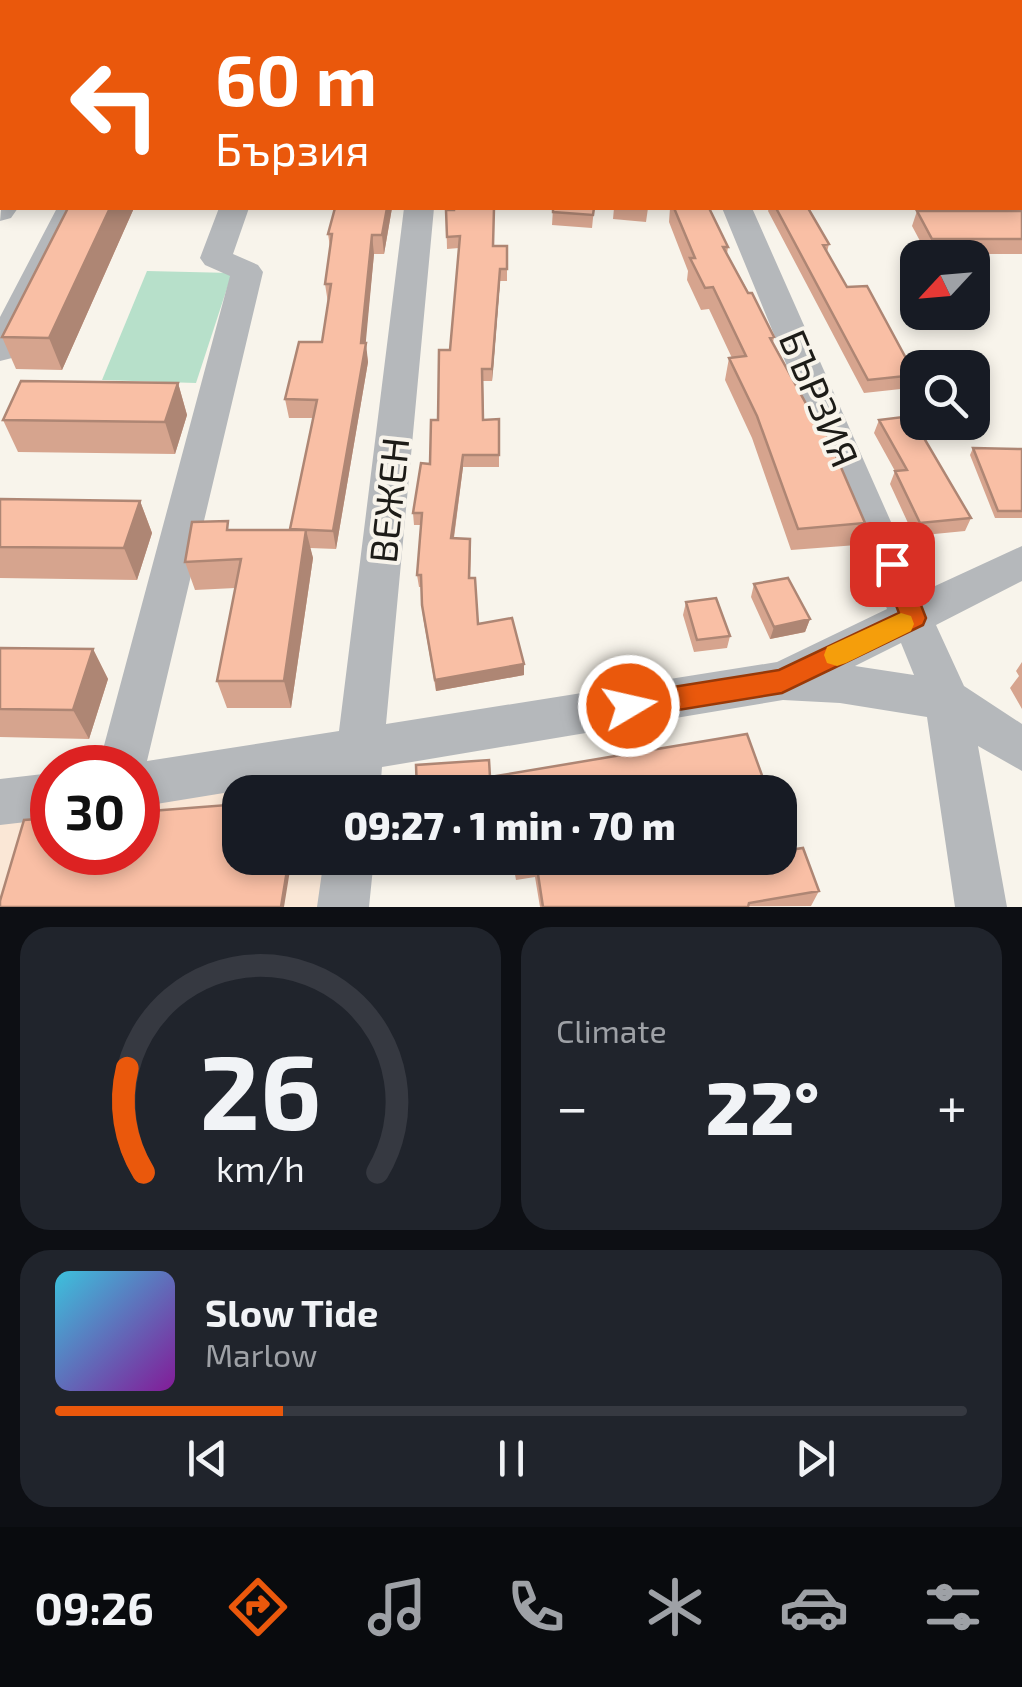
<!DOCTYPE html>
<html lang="en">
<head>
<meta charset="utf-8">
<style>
	body { margin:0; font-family:"Exo 2",sans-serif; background:#20242c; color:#f1f3f6; height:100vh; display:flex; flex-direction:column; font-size:38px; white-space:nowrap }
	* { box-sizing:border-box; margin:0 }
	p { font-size:32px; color:#9ea1a6 }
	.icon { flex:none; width:55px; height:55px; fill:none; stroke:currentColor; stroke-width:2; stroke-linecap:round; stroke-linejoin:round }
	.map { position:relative; height:907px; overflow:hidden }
	.sheet { display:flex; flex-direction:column; gap:20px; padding:20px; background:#0d0f14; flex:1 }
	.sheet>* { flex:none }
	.hud { position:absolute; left:0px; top:0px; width:1022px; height:210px; box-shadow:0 5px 15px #0003; background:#ea580c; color:#fff; overflow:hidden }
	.needle { width:65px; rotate:244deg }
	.buttons { position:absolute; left:900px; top:240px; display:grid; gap:20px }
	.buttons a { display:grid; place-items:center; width:90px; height:90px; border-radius:20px; background:#171b24; box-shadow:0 5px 15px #0003; font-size:50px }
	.speed { position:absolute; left:30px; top:745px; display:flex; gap:20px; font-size:50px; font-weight:700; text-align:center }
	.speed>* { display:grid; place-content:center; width:130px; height:130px; border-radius:50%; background:#171b24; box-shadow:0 5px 15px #0003; line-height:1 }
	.speed .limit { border:15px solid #d22; background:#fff; color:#111 }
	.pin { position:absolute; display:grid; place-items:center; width:85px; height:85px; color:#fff; margin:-42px; border-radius:20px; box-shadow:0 5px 15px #0006 }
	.me { position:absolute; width:110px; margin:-55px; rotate:81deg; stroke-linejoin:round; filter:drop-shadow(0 0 8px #0008) }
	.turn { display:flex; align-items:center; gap:35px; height:210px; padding:0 50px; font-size:45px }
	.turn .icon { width:130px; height:130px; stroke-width:2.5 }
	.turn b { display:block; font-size:70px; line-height:85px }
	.big { font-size:75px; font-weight:800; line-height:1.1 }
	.sheet .tile { flex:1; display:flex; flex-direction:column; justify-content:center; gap:15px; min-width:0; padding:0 35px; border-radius:30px; background:#20242c }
	.sheet .dial { align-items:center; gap:0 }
	.dial svg { height:260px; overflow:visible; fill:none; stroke:#363941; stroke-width:7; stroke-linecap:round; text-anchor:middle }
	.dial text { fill:#f1f3f6; stroke:none }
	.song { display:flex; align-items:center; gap:30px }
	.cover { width:120px; height:120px; border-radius:15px; background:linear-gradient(135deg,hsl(190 70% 55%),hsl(290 70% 35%)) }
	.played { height:10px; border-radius:5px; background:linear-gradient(90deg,#ea580c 25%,#363941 25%) }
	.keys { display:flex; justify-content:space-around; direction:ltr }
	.heat { display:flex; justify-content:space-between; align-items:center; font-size:55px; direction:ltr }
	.sheet .tiles { flex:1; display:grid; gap:20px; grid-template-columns:1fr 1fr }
	.tile:last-child { grid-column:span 2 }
	.trip { position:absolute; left:222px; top:775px; width:575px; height:100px; border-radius:30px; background:#171b24; box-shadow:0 5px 15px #0003; font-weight:800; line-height:100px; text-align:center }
	.dock { display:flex; height:160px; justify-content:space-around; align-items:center; background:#090b0e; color:#9ea1a6 }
	.dock .icon { width:70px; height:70px }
	.dock .selected { color:#ea580c }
	.dock b { font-size:45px; color:#f1f3f6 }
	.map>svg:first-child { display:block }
	.commercial { fill:#fae7d6 }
	.green { fill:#b7e0ca }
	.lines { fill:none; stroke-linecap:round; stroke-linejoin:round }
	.canal { fill:#94daf0; fill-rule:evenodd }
	.minor { fill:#b5b8bb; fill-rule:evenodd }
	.wall { fill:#d6a48e }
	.shaded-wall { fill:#ae8674 }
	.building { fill:#f9bfa5; stroke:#ae8674; stroke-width:2.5 }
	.route { fill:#ea580c; stroke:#983908; stroke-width:2.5 }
	.slow { fill:#f59e0b }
	.labels { text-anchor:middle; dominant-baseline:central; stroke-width:8; stroke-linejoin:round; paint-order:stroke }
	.street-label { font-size:38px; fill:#1d1c18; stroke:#f8f4eb }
</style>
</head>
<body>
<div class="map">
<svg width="1022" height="907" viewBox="0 0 1022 907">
	<rect width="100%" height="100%" fill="#f8f4eb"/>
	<path class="commercial" d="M317,771L334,785L333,792H240V858H325L318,907H0V820L52,812V852H138V799Z"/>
	<path class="green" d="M147,271L232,273L196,383L102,380Z"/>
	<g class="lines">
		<path class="canal" d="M0,104H2V116H0Z
			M1020,172H1022V186H1020Z"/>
		<path class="minor" d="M257,0H303L305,2H259Z
			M737,0H761V2H738Z
			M1020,158H1022V176H1020Z
			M1020,191H1022V209L1015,208H1020Z
			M2,199V208H18L11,218L0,221Z
			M57,208H87L17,350L12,358L0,361V317Z
			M219,208H249L233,254L258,265L263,272L147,761L339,731L404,208H434L386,724L777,662L887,609L722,208H752L922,592L1022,546V581L936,625L964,686L1022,724V771L978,746L1007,907H955L927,717L840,703L783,700L382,767L380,792H332L334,775L138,807V768H98L230,276L205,265L200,258ZM901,643L914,675L855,666Z
			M52,773V819L0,825V779Z
			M324,858H374L369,907H317Z"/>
	</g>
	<path class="wall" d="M68,208H134L62,370L16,369L2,337Z
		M392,208L384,254H374L365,343L368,362L336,549L310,548L313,558L291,708H227L217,681L235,588L195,590L185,562L231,530H290L313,418H289L285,399L322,342L328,303L325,284L330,247L328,234Z
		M553,208H594L592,228L552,225Z
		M614,208H648L646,222L613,219Z
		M670,208H709L728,247L727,254L774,337L773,343L865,523L857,545L791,550L752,438L725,380L729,358H732L709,309L701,310L687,280L688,271L669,222Z
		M769,208H808L829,244L827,252L847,287L915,375L910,388L864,393L768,211Z
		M446,210L494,246H507V281H500L492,381H483L484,420L499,419V467H463L454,538L471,551L470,578L478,624L524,664V675L436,691L423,617L421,587H419L417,575L421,525H414L413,513L430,464L450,350L459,248L447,249Z
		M917,211H1022V254H927L912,226Z
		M178,383L187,415L175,454L18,452L3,420Z
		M879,420L971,518L965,531L914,536L890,484L895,471L874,433Z
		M973,448L1022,449V518H995L970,455Z
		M0,499L140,501L152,533L137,580L0,578Z
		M754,584L810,619L805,632L770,639L751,597Z
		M686,602L730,636L727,648L694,652L683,615Z
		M0,648L93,649L108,679L89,739L0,737Z
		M1022,662V709L1010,688L1019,676L1016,671Z
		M789,850L819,891L811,906L540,907L535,877L516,880L512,858H780Z"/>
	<path class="shaded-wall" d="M110,208H134L62,370L49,338Z
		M387,208H392L384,254L382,235Z
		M372,235L374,254L365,351L366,343L368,362L336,549L333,531L361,343Z
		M500,269V281L492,381V369Z
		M178,383L187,415L175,454L165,422Z
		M463,455V467L452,550L451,538Z
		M140,501L152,533L137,580L124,548Z
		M306,530L313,558L291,708L284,681Z
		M810,619L805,632L770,639L774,627Z
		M93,649L108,679L89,739L73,710Z
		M524,664V675L436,691L435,680Z
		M289,858H292L284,907H281Z"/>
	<path class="building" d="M348,0H377L375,2H347Z
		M437,0H471L469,2H435Z
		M608,0H723V2H607Z
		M780,0H823V2H779Z
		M966,0H1020L1022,21H1020V2H966Z
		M1020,118H1022V142L1020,138Z
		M68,208H110L49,338L2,337Z
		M335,208H387L382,235H372L361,343H366L333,531L290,529L317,400L285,399L299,342H322L331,284H325L332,234H328Z
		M454,208H494L493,246H507V269H500L492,369H482L483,420L499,419V455H463L451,538L470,539L469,578H475L478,624L512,618L524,664L435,680L422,605L421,575H417L422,513H413L421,463L430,464L431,420H438L439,350H450L460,236L447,237L446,210H454Z
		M553,208H594L593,215L553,212Z
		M674,208H709L728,247H723L748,293H752L774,337L770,338L820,429L824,428L865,523L798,529L757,416L729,358L746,356L713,287L705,288L690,258H695Z
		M776,208H808L829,244L823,245L847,287L867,286L915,375L868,380Z
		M917,211H1022V239H932Z
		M21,381L178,383L165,422L3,420Z
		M911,416L971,518L920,523L895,471L907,470L879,420Z
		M973,448L1022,449V511H998Z
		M0,499L140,501L124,548L0,547Z
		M228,521L227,530H306L284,681H217L241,559L185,562L192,522Z
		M788,578L810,619L774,627L754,584Z
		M716,598L730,636L697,640L686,602Z
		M0,648L93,649L73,710L0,709Z
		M747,734L768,792H417L416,765L489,760L490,777Z
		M240,804V858H289L281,907H0V901L24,820L52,818V852H138V812Z
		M780,826L789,850L803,848L819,891L749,903L748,907H543L536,861L516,864L515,858H780Z"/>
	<path class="route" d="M892,555L901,557L905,564L926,618L923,625L782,693L629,718L619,714L615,706L619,697L629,694L779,670L899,613L880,564L883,557Z"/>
	<path class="slow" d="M901,613L911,616L914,624L911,631L846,663L837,666L827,663L824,655L827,647Z"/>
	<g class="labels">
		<g class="street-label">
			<text transform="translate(820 398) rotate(67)">БЪРЗИЯ</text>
			<text transform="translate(388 500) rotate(-84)">ВЕЖЕН</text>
		</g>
	</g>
</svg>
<div class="buttons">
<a><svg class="needle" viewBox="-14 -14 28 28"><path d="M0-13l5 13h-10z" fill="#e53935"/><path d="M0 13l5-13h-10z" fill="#9ea1a6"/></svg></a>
<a><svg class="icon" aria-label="search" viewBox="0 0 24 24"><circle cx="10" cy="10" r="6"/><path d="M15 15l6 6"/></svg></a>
</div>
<div class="speed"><div class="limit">30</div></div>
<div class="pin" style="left:892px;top:564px;background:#d93025"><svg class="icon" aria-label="arrive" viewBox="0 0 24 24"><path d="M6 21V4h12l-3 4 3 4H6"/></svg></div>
<svg class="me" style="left:629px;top:706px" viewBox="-20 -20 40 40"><circle r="17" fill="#ea580c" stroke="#fff" stroke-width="3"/><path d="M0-11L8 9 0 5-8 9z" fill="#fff"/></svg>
<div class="trip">09:27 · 1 min · 70 m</div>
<div class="hud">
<div class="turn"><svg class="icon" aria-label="left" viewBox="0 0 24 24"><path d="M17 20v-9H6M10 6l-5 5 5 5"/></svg><div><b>60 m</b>Бързия</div></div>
</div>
</div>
<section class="sheet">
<div class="tiles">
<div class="tile dial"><svg viewBox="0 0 100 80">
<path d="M14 69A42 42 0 1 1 86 69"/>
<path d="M14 69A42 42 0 0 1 9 37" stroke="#ea580c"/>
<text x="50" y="56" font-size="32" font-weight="700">26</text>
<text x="50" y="72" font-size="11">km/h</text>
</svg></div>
<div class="tile"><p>Climate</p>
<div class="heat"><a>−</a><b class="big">22°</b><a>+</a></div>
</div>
<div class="tile">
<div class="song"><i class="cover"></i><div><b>Slow Tide</b><p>Marlow</p></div></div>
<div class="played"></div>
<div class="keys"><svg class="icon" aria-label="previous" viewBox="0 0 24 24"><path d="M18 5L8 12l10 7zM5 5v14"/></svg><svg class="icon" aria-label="pause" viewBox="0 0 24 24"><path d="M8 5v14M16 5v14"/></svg><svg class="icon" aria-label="next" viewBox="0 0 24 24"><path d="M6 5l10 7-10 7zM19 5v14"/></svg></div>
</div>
</div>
</section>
<nav class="dock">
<b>09:26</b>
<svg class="icon selected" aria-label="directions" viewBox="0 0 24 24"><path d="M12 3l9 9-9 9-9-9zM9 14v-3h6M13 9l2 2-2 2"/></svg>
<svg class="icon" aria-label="music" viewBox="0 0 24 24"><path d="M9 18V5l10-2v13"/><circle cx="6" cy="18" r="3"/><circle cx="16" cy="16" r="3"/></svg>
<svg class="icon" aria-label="phone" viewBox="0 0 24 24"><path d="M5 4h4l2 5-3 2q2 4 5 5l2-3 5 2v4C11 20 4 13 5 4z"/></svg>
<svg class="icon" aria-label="climate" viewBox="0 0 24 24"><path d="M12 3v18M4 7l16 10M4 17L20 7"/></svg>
<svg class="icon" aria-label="car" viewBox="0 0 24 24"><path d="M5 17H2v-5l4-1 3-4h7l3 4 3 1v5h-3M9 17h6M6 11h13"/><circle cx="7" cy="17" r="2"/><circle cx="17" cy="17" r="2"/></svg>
<svg class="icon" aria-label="filters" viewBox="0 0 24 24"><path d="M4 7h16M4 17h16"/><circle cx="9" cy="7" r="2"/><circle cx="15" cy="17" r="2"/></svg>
</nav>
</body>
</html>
